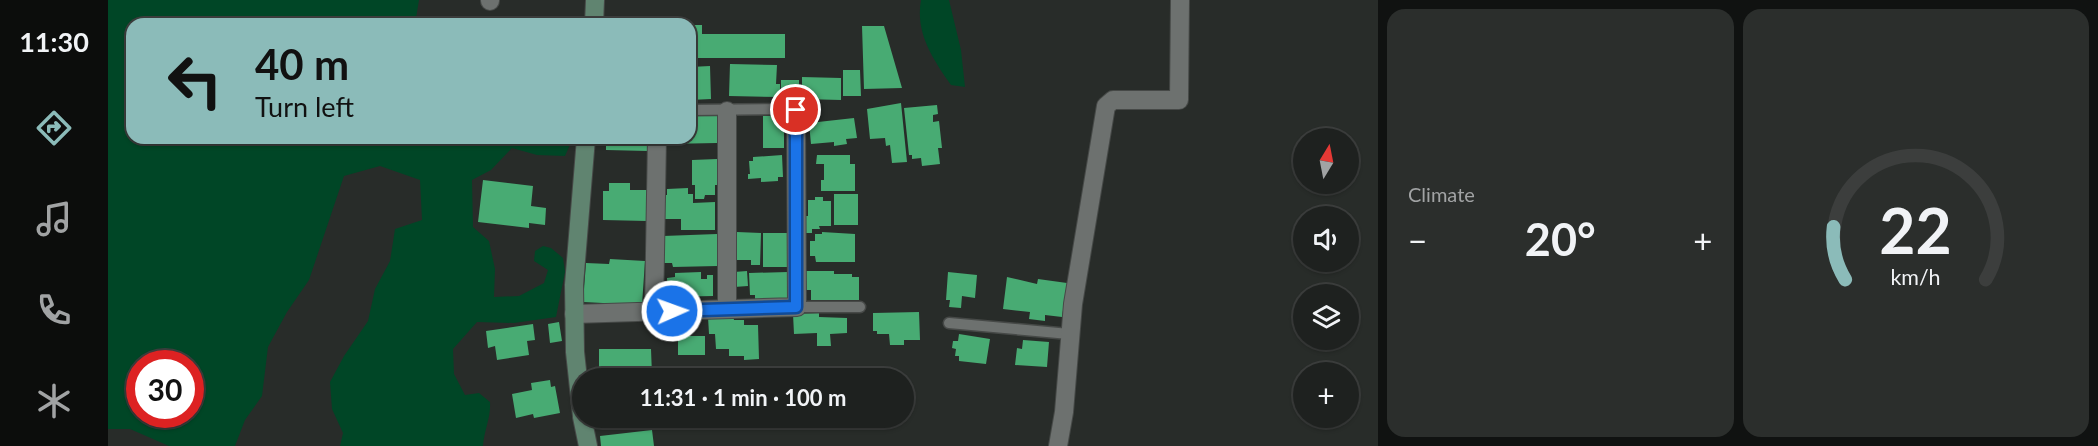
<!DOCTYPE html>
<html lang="en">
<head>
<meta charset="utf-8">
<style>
	body { margin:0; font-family:Lato,sans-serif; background:#2b2e2c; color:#f1f3f6; height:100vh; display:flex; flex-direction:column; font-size:22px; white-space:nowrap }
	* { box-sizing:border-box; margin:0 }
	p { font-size:20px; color:#a1a3a4 }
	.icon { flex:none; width:33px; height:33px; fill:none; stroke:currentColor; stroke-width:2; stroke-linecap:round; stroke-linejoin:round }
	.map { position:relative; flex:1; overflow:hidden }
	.details { display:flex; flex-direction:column; gap:9px; padding:9px; background:#101211; width:720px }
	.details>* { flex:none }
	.hud { position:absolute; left:18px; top:18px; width:570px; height:126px; border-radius:18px; box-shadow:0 2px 4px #0004,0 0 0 2px #3c3e3d; background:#8bbbb9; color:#111; overflow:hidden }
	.needle { width:39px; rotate:10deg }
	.tools { position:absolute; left:1185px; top:128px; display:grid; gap:12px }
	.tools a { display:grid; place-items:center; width:66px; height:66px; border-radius:50%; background:#1e211f; box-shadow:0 2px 4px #0004,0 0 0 2px #3c3e3d; font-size:30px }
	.speed { position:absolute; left:18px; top:350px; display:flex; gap:12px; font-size:30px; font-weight:700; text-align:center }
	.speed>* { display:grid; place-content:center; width:78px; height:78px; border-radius:50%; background:#1e211f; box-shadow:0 2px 4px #0004,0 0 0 2px #3c3e3d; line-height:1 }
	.speed .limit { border:9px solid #d22; background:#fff; color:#111 }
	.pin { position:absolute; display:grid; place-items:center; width:51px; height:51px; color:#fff; margin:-26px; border:3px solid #fff; border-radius:50%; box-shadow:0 2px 6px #0007 }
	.me { position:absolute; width:66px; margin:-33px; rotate:88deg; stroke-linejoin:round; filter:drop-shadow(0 0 4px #0008) }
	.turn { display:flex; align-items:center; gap:21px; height:126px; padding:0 30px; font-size:27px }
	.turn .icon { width:78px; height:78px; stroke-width:2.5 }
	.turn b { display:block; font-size:42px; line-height:51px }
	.big { font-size:45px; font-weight:700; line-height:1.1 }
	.details .card { flex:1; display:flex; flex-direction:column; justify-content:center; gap:9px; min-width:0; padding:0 21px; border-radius:18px; background:#2b2e2c }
	.details .dial { align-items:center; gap:0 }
	.dial svg { height:156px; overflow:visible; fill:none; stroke:#3c3e3d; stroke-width:7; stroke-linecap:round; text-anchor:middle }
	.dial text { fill:#f1f3f6; stroke:none }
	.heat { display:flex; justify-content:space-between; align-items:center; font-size:33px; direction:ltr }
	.details .tiles { flex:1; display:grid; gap:9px; grid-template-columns:repeat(2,1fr) }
	.trip { position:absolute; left:464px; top:368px; width:342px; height:60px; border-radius:30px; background:#1e211f; box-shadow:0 2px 4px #0004,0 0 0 2px #3c3e3d; font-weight:700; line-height:60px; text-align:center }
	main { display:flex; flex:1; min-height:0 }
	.menu { display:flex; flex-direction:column; width:108px; justify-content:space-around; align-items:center; background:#0c0d0c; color:#a1a3a4 }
	.menu .icon { width:42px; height:42px }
	.menu .selected { color:#8bbbb9 }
	.menu b { font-size:27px; color:#f1f3f6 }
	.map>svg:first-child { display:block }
	.green { fill:#004626; fill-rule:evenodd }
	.building { fill:#48ab73 }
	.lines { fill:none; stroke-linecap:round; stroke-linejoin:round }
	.lane-casing { stroke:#464947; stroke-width:13 }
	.street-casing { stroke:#464947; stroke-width:20 }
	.secondary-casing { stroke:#464947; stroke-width:20 }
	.lane { stroke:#6d716f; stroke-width:10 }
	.street { stroke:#6d716f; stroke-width:18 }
	.secondary { stroke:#608470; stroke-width:18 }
	.route-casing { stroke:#114b97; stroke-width:15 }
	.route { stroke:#1a73e8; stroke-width:10 }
</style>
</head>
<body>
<main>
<nav class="menu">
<b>11:30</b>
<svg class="icon selected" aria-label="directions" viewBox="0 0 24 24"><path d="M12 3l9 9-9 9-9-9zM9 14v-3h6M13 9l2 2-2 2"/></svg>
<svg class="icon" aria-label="music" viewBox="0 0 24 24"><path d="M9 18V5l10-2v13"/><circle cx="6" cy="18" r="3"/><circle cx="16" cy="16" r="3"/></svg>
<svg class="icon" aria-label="phone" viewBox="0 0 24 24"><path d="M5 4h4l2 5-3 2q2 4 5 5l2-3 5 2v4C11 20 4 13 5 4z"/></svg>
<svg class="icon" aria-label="climate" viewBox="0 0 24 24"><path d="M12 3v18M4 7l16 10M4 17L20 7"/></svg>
</nav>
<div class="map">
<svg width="1270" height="446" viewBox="0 0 1270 446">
	<rect width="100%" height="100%" fill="#282c29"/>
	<path class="green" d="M0,0H311L307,24H24V138H465L457,156L429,155L404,148L383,170L364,180L365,227L381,241L387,269L386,297L411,296L436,283L440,270L426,261L427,251L435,246L443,248L455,258L457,272L448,317L406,323L369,322L345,349L346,374L357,395L371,393L382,402C383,418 376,430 375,446H232L235,433L224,409L222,382L236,356L260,321L267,289L282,261L287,229L314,220L312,180L272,166L236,176L201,280L179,312L160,347L154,396L137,420L127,446H61L22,429H0ZM32,363H82V414H32Z
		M813,0H841L853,50L857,87L843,85C825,59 807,33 813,0Z"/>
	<path class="building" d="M437,18L465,23V24H436Z
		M582,25H594V34H677V58H582Z
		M754,26H776L794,88L756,89Z
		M622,64L669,65L668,84H672V97L621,96Z
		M602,66L603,99L582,100V67Z
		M735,70H752L753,96H735Z
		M694,77L733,78V100L694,99Z
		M673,80H691V96H673Z
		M793,103L799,162L784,163L782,145L778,146L777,138L762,139L759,109Z
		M829,105L830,114L825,115V122L831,121L834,148H830L832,164L814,166L813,158L804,159V155H801L796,108Z
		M582,115H609V143L559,144V138H582Z
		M655,116H676V148H655Z
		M746,118L749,138L738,139L739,144L726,146V142L703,144L701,123Z
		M494,138H540V151L498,150V143H494Z
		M674,155L675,177H670V181L653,182V178L640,179V174H642L641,161H645V157Z
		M709,155H742V164H747V191H713V180H716V164H708Z
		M609,159L610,185H607V195H597L596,199H587V185H584V160Z
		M375,180L425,186L423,206L438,208L437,225L421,223V228L370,222Z
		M501,183H522V190H539V221L495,220V191H501Z
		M580,188V194H585V203L607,202V230H573V219H556V195H559V189Z
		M726,194H750V225H726Z
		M707,197H715V201H723V226H711L712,229H704V233H696V216H700V200H707Z
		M629,232L653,233L652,265H643V260H628Z
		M714,232L747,234V262H708L707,256H702V241H707V234H714Z
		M655,233H682V267H655Z
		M609,234L610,266L565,267L564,263H556L555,236Z
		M502,259L537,261L534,305L475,302L478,263L501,264Z
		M639,271L640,286L626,287V272Z
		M698,271H726V274H744V277H751V300H703V290H698Z
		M593,272V279H599V275H605V296L560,297L559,278L567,277V273Z
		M680,272L681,299H647V295H642L641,273Z
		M840,272L869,275L867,298L854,296L853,308L841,307L842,300H838Z
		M899,277L929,284L930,279L959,283L954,317L937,315V321L921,319L922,312L895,309Z
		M811,312L812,340H796V345H782L781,334H769V331H765V313Z
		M711,313V317L739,318V333L722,334L723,346H709V333L686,334L685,314Z
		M625,316L626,320H636V325H650L651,359L636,360V356H621V349H608L607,334H601L600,317Z
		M451,322L454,341L442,343L440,324Z
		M425,324L427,340L419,341L421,355L389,360L387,346L380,348L378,331Z
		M851,334L882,339L878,364L851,361V356H847L848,349L844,348L845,341H850Z
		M570,336H597V355H570Z
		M915,340L941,342L939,367L907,365L909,348L914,349Z
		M491,349H543L544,375L491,376Z
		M442,380L443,387L447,386L452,413L426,418L425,414L408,418L404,394L424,390L423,383Z
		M602,417H612V427H602Z
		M544,430L546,446H493L492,436Z"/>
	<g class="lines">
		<defs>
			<path id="lane" d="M582,110L688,109
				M689,307H752
				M841,323L961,334"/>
			<path id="street" d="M382,1V0
				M619,111V309
				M546,311L549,138
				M466,314L689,307L688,109
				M950,446L956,412L965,304L998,106L1005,100H1071L1072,0"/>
			<path id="secondary" d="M486,24L487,0
				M474,416L467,352L466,285L478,138
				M474,417L480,446"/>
		</defs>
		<use href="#lane" class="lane-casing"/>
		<use href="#street" class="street-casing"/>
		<use href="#secondary" class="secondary-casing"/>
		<use href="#lane" class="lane"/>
		<use href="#street" class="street"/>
		<use href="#secondary" class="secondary"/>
	</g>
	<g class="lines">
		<defs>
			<path id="route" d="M564,311L688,307V110"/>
		</defs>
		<use href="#route" class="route-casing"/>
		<use href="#route" class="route"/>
	</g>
</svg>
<div class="tools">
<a><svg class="needle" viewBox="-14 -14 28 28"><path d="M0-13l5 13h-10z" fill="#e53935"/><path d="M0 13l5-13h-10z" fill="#a1a3a4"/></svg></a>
<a><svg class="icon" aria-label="sound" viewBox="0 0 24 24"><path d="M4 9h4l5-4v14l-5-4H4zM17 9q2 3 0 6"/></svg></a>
<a><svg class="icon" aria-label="layers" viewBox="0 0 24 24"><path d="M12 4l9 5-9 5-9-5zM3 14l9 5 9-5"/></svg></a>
<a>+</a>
</div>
<div class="speed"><div class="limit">30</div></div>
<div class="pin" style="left:688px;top:110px;background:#d93025"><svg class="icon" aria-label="arrive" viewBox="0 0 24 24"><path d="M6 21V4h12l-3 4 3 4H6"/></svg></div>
<svg class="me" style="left:564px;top:311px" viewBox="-20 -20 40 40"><circle r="17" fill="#1a73e8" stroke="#fff" stroke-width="3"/><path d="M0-11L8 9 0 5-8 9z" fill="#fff"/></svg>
<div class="trip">11:31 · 1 min · 100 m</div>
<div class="hud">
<div class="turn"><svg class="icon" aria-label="left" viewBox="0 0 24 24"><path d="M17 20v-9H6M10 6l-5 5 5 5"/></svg><div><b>40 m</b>Turn left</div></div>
</div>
</div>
<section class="details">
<div class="tiles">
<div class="card"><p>Climate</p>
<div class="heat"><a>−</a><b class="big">20°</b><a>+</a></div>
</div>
<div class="card dial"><svg viewBox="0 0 100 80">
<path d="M14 69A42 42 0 1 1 86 69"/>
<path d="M14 69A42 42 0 0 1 8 42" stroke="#8bbbb9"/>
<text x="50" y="56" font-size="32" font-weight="700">22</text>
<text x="50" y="72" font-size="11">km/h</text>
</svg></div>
</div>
</section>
</main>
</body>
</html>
